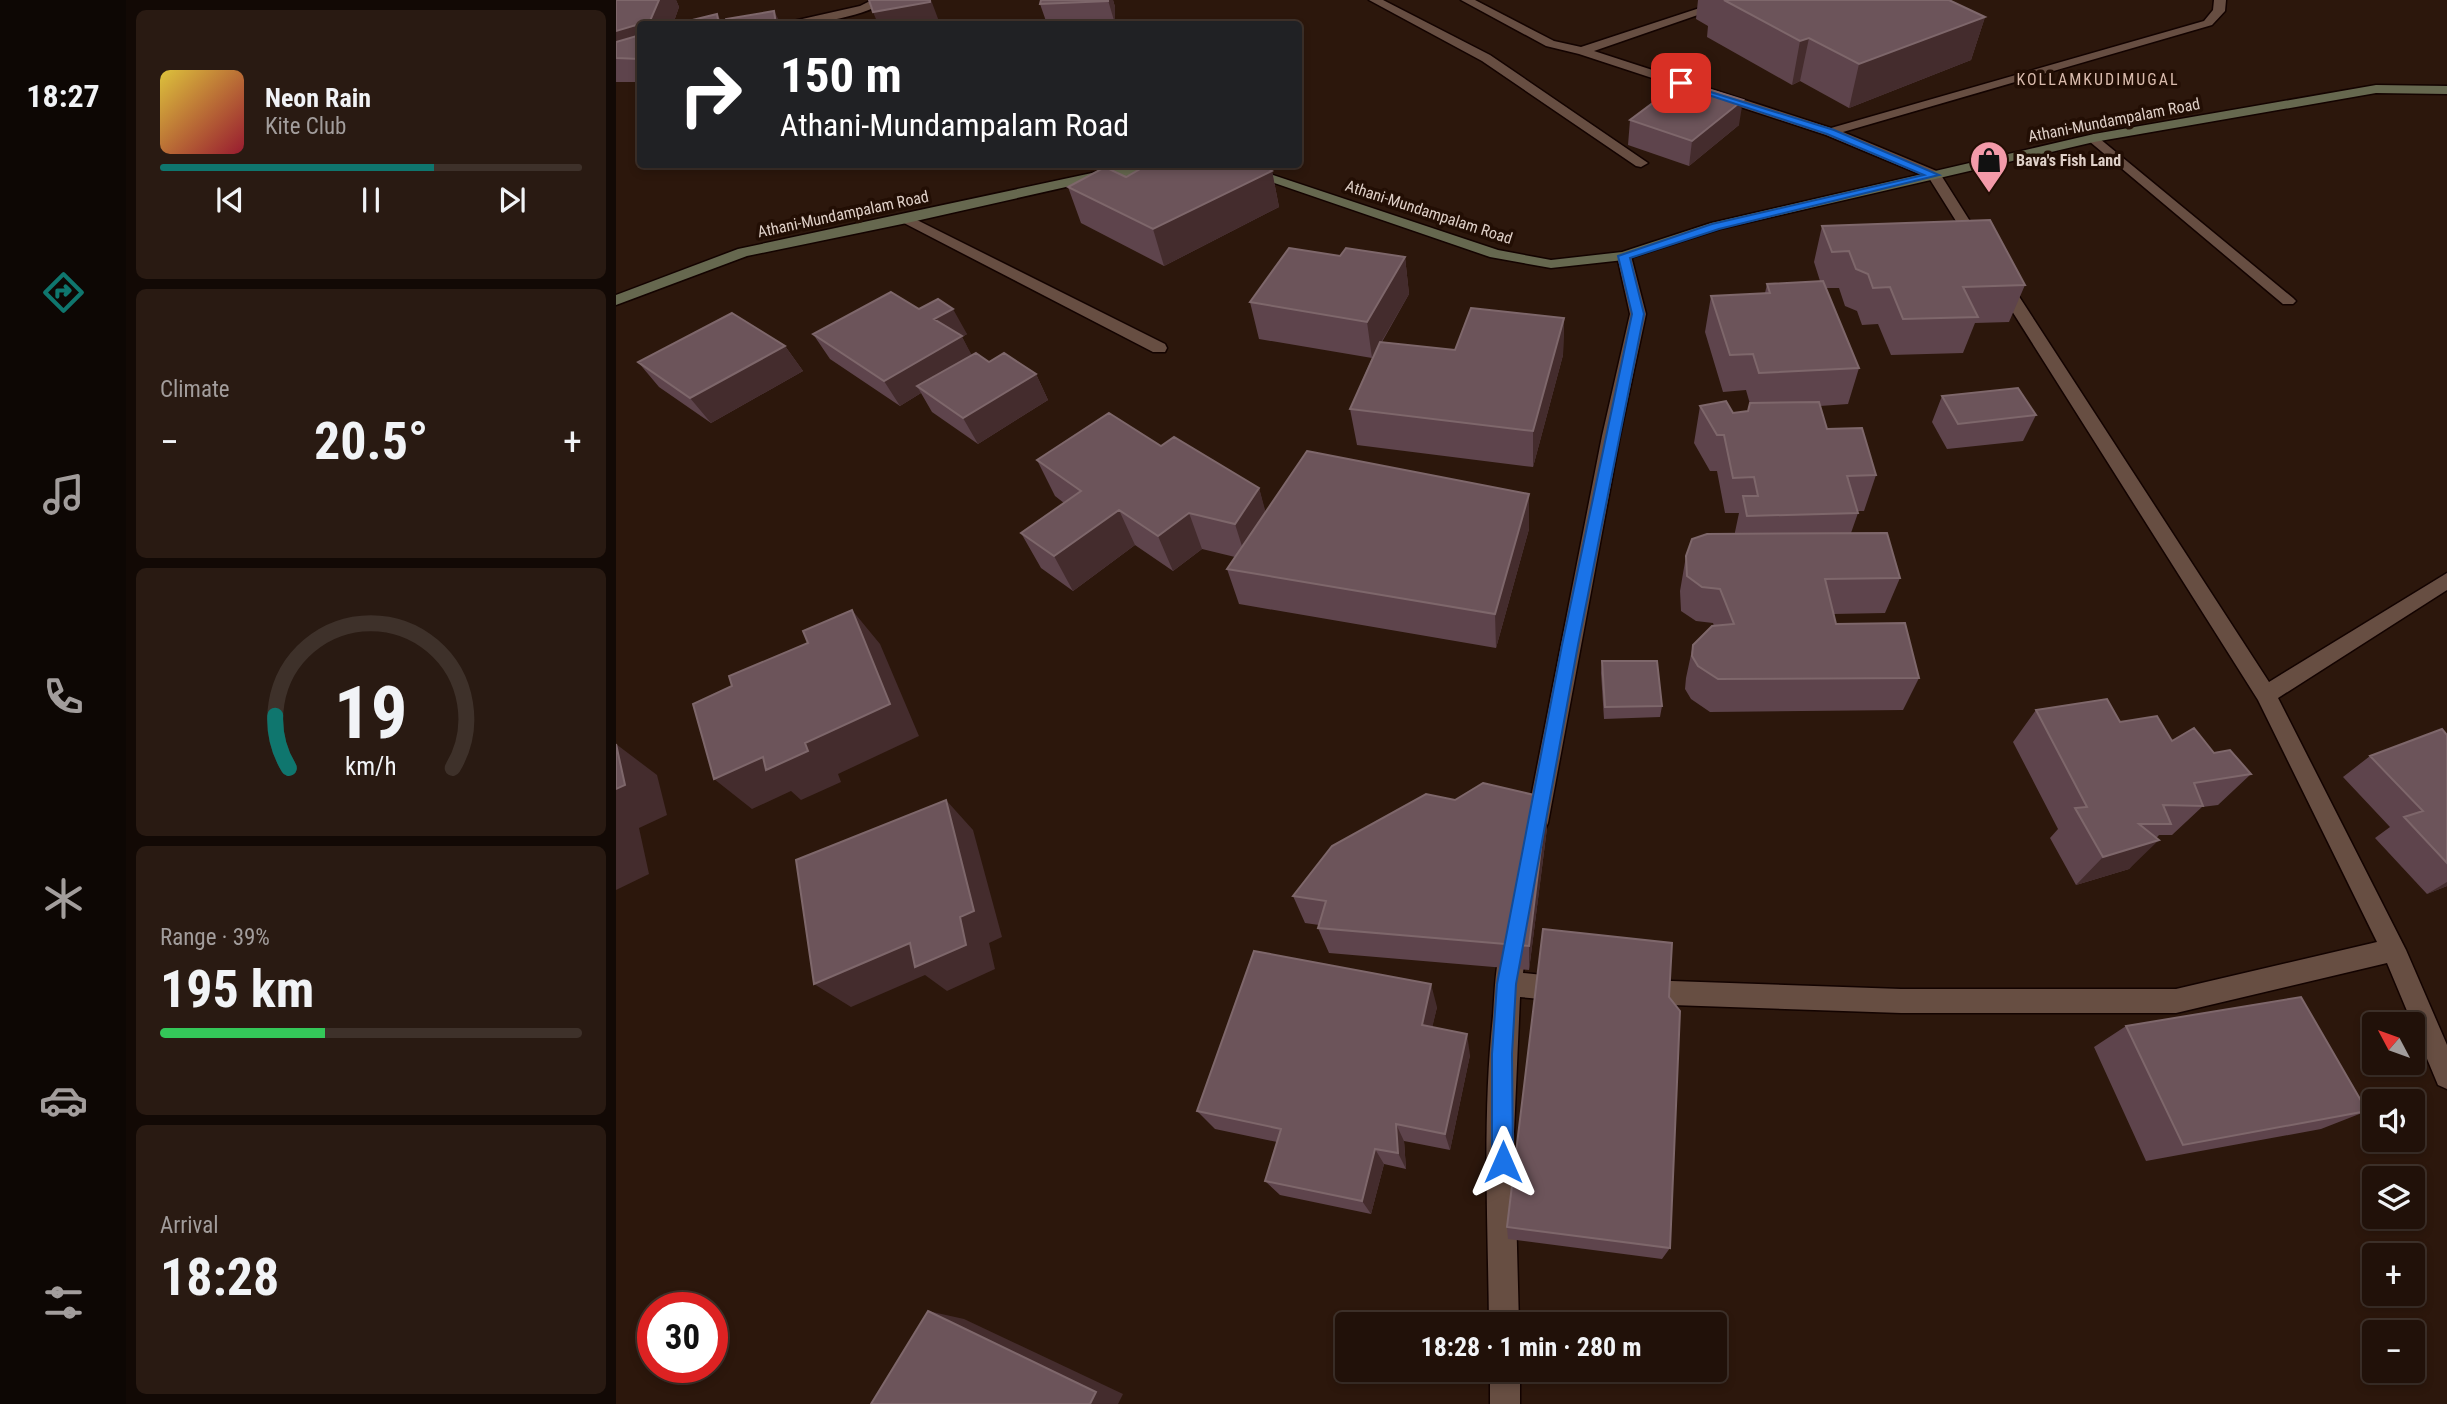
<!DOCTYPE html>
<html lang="en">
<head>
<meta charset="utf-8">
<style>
	body { margin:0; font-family:"Roboto Condensed",sans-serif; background:#291a12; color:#f1f3f6; height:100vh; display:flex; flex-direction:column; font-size:26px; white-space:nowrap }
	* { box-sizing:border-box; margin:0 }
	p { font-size:23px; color:#a29d9c }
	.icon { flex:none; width:38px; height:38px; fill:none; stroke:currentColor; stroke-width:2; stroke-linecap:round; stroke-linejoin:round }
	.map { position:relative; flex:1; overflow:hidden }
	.details { display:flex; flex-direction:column; gap:10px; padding:10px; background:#120905; width:490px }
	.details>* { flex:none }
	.top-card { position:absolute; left:21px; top:21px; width:665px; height:147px; border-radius:7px; box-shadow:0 4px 10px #0003,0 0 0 2px #3e312a; background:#202124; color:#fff; overflow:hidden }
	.needle { width:46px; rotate:311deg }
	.tools { position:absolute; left:1746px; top:1012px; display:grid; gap:14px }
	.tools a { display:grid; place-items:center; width:63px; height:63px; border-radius:7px; background:#211109; box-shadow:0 4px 10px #0003,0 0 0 2px #3e312a; font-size:35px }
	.speed { position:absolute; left:21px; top:1292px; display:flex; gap:14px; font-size:35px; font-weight:700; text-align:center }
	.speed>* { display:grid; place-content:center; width:91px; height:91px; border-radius:50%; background:#211109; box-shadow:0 4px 10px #0003,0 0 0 2px #3e312a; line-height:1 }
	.speed .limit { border:10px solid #d22; background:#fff; color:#111 }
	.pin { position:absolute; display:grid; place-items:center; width:60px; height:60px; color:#fff; margin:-30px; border-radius:14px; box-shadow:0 4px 10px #0006 }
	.me { position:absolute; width:77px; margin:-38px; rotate:0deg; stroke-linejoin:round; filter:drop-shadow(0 0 5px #0008) }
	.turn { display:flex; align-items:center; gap:24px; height:147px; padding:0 28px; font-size:32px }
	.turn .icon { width:91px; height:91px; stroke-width:2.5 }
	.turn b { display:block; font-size:49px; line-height:60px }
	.big { font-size:52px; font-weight:700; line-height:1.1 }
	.details .widget { flex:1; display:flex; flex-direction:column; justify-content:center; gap:10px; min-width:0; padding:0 24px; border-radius:10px; background:#291a12 }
	.details .dial { align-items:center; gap:0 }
	.dial svg { height:182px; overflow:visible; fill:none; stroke:#3e312a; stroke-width:7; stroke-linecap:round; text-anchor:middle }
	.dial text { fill:#f1f3f6; stroke:none }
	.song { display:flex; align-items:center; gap:21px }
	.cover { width:84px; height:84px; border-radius:10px; background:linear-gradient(135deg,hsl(50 70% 55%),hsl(350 70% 35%)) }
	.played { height:7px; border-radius:4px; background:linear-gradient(90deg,#0f766e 65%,#3e312a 65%) }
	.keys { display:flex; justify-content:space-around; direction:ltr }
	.heat { display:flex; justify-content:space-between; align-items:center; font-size:38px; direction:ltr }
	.charge { height:10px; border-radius:5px; background:linear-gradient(90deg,#34c759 39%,#3e312a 0) }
	.trip { position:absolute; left:719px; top:1312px; width:392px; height:70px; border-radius:7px; background:#211109; box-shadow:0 4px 10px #0003,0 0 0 2px #3e312a; font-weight:700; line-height:70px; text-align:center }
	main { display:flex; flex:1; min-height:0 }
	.menu { display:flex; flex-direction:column; width:126px; justify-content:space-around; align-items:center; background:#0d0704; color:#a29d9c }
	.menu .icon { width:49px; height:49px }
	.menu .selected { color:#0f766e }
	.menu b { font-size:32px; color:#f1f3f6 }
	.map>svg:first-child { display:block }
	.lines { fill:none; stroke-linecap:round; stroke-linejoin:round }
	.street-casing { stroke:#130300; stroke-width:3 }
	.secondary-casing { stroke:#130300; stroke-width:3 }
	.street { fill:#674e42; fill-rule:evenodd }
	.secondary { fill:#66684f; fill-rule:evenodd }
	.wall { fill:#5e444c }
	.shaded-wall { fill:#442c2d }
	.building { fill:#6c545a; stroke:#7e676b; stroke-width:2 }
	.route { fill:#1a73e8; stroke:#114b97; stroke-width:2 }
	.labels { text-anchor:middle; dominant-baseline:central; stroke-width:7; stroke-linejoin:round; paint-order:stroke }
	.far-neighbourhood-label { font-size:16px; letter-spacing:2px; fill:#dabcae; stroke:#220e04 }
	.far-street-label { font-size:16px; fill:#dfd0c8; stroke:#220e04 }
	.far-poi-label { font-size:16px; font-weight:bold; fill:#dfd0c8; stroke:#220e04; text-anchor:start }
</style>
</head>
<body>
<main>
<nav class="menu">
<b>18:27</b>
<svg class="icon selected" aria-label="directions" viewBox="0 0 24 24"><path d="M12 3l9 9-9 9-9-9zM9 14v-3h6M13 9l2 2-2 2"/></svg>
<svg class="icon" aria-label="music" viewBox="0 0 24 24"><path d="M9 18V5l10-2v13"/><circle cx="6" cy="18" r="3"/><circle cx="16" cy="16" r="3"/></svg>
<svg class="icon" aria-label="phone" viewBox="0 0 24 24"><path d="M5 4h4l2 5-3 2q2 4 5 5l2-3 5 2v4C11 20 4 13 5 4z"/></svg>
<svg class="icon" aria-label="climate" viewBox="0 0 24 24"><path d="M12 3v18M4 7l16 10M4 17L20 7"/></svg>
<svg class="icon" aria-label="car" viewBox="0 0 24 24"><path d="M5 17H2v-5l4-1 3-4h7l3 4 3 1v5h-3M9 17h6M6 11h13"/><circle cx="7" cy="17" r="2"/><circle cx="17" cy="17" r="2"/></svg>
<svg class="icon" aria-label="filters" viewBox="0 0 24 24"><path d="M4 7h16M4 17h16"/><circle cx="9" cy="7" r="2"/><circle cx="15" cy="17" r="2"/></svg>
</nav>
<section class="details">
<div class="widget">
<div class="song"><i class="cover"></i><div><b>Neon Rain</b><p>Kite Club</p></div></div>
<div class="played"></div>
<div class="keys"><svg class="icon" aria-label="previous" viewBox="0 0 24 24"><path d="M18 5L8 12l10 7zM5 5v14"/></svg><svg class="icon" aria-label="pause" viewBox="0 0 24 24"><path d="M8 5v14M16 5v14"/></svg><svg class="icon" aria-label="next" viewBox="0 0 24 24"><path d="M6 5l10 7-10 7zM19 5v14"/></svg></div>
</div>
<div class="widget"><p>Climate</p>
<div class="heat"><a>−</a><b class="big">20.5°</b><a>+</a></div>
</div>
<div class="widget dial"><svg viewBox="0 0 100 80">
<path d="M14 69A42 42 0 1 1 86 69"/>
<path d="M14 69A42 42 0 0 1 8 46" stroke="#0f766e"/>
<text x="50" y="56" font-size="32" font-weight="700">19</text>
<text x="50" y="72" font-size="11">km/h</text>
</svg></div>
<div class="widget"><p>Range · 39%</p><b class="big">195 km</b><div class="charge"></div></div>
<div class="widget"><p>Arrival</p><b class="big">18:28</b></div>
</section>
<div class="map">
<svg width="1831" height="1404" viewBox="0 0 1831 1404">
	<rect width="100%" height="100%" fill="#2c170c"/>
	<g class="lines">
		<defs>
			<path id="street" d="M256,0H271C251,17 190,26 164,24L244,6Z
				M753,0H767L874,55L1032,163L1025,167L1020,166L866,61Z
				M845,0H859L938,41L965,47L1108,0H1125L978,51L1215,128L1588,21L1597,10L1598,0H1610L1609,11L1596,25L1227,132L1323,172L1369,245L1362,249L1355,245L1313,178L1210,135L963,54L930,46Z
				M1478,134L1677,298L1680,301L1677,304H1667L1473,141L1471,138Z
				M291,215L549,344L551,348L549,352H537L286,222L284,219Z
				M1008,252L1015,256L1030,314L1004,436L932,823L929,830L921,833L913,830L910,823L986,436L1014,314L1001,256Z
				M1385,276L1393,281L1653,682L1831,573V590L1662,698L1790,950L1831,1045V1089L1822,1085L1771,963L1560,1013H1285L1027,1004L1018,1001L1014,992L1018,983L1027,980L1285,989H1560L1761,942L1642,700L1377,281Z
				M899,929L908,933L911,941L907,973L946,977L955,980L959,989L955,998L946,1001L904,997L898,1132L903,1325H873C872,1222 866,1118 877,1016C879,989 879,958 890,933Z
				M874,1370H904V1404H874Z"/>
			<path id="secondary" d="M1760,85L1831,86V94L1760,93L1478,142L1104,229L1008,260L935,268L874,257L603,164H624L882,250L935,260L1006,252L1095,223L1478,134Z
				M545,164H596L590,168L490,178L291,223L131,256L0,305V295L122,249L490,170Z"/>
		</defs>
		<use href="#street" class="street-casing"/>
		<use href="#secondary" class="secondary-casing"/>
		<use href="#street" class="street"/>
		<use href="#secondary" class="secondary"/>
	</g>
	<path class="wall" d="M0,0H60L63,7L57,24H24V82H0Z
		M425,0H497L499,7V24H431L424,4Z
		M1082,0H1333L1369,17L1355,60L1233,108L1184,81L1176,85L1091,37L1092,26L1080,19Z
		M1014,120L1123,125L1073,166L1012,145Z
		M585,167L656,171L663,207L548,266L465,223L452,187Z
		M1206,226L1409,285L1393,322L1359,323L1347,353L1275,355L1262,324L1246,325L1241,311L1229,306L1223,288H1210L1243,368L1232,404L1204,406L1211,429L1260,475L1248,511H1242V513L1235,533L1284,578L1269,613L1217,614L1220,624L1303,678L1287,710L1094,712L1075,699L1069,689L1070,678L1077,645L1098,626L1097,623L1080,621L1065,611L1064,591L1070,556L1119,534V532L1123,513H1109L1101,471H1094L1078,443L1084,406L1117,413L1132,411L1134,404L1130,390L1107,392L1089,332L1095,296L1149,293L1151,284L1204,281L1198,262Z
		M724,256L789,257L793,294L766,342L839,350L948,318L947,355L917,467L741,445L734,409L756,358L643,339L634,302Z
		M303,309L351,334L346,337L355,355L373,362L420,374L432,400L362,444L316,412L305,393L284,406L214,359L197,334Z
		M169,346L187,371L95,423L43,387L22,362Z
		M1326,396L1420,415L1407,441L1331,449L1316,422Z
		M545,446L643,488L649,512L913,529L880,648L623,604L611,569L619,557L586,549L557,571L519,545L457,591L425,568L405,533L448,503L439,496L421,460Z
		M986,661L1046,706L1044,717L988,719L985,673Z
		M1420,710L1504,722L1556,741L1598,753L1635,774L1602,805L1586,807L1556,835H1543L1513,869L1460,885L1434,838L1442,829L1397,742Z
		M1831,735V886L1811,894L1759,838L1774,827L1727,777L1754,756Z
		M931,798V828L913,970L713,953L702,928L703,925L689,923L677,896L839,800Z
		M1053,997L1054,1248L1046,1259L892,1239L891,1227Z
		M821,1007L816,1027L854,1055L834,1150L788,1141L790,1169L768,1164L755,1214L664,1195L649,1181L661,1142L599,1129L581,1111Z
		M1510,1026L1751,1111L1705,1129L1530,1161L1478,1047Z"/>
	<path class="shaded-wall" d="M43,0H60L63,7L57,24H24V52L0,50V31Z
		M315,0L324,24H262L257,12Z
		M492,0H497L499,7V24Z
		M158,11L165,24H160Z
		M101,14L107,24H103Z
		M1369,17L1355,60L1233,108L1243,64Z
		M1193,38L1184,81L1176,85L1184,41Z
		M1127,100L1123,125L1073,166L1076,141Z
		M656,171L663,207L548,266L537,229Z
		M789,257L793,294L756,358L751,322Z
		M337,309L351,334L346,337L359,361L301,386L305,393L284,406L268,381L318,319Z
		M948,318L947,355L917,467V431Z
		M169,346L187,371L95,423L74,398Z
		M420,374L432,400L362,444L347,418Z
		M643,488L653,524L630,559L619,524Z
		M913,494V529L880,648L879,614Z
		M503,510L519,545L457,591L438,556Z
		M573,513L586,549L557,571L542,536Z
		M236,610L264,644L303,736L222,774L225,782L185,800L175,791L136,809L98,779L147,757L189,743Z
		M0,744L41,775L51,815L23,828L33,874L0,890Z
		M931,798V828L913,970V946Z
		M330,800L357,830L386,937L373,943L379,969L331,991L309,975L235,1007L198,984L344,917Z
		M1543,840L1513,869L1460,885L1487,857Z
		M1831,882V886L1811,894Z
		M815,984L821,1007L812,1046L806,1025Z
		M851,1034L854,1055L834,1150L829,1134Z
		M780,1124L788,1141L790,1169L782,1153Z
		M759,1149L768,1164L755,1214L746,1201Z
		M312,1311L348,1319L507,1394L502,1404H474Z"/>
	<path class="building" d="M0,0H43L34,21L0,31Z
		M253,0H314V2L257,12Z
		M425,0H492V1L424,4Z
		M1108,0H1333L1369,17L1243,64L1193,38L1184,41Z
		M158,11L160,24H110V19Z
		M101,14L103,24H60Z
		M24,35V59L0,58V42Z
		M1066,81L1127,100L1076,141L1014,120Z
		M533,164H580L585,167L590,164H645L656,171L537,229L452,187L489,167L510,177Z
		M1374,220L1409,285L1347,287L1362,317L1287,319L1274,287L1257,288L1252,274L1240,269L1233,251L1216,252L1206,226Z
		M673,248L724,256L730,248L789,257L751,322L634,302Z
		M1207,281L1243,368L1143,373L1137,354L1114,355L1095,296L1154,293L1151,284Z
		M275,292L303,309L322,299L337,309L318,319L346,336L268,381L197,334Z
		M855,308L948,318L917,431L734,409L764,342L839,350Z
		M116,313L169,346L74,398L22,362Z
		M360,353L373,362L388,353L420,374L347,418L301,386Z
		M1402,388L1420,415L1342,424L1326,396Z
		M1110,401L1117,413L1132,411L1134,403L1203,402L1211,429L1246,428L1260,475L1231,476L1242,513L1131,516L1127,496H1142L1138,477L1117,478L1108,435H1101L1084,406Z
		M493,413L545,446L558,437L643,488L619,524L573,513L542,536L503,510L438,556L405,533L465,491L421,460Z
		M691,451L913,494L879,614L611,569Z
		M1271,533L1284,578L1209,579L1220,624L1289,623L1303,678L1102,679L1082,666L1076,656L1077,645L1096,626L1118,624L1104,589L1086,587L1071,576L1070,556L1076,539L1091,534Z
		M236,610L274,704L189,743L192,751L150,770L147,757L98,779L77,704L116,686L113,676L192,643L187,631Z
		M986,661H1041L1046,706L989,707Z
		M1491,699L1504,722L1541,716L1556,741L1578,728L1598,753L1614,750L1635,774L1578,783L1587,806L1547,805L1555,824H1523L1543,840L1487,857L1459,808L1471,807L1420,710Z
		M1826,729L1831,735V863L1788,817L1807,811L1754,756Z
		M0,744L9,785L0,789Z
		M867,783L931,798L913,946L702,928L710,901L677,896L716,846L810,794L839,800Z
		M330,800L358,911L344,917L350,945L299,967L294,943L198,984L180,860Z
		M927,929L1056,943L1053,997L1064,1011L1054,1248L891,1227Z
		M638,951L815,984L806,1025L851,1034L829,1134L780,1124L782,1153L759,1149L746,1201L649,1181L665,1129L581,1111Z
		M1685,997L1751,1111L1567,1145L1510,1026Z
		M312,1311L480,1392L474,1404H255Z"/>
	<path class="route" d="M1062,82L1218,130L1323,175L1103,229L1014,258L1028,314L962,645L900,984L896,1054L897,1162L894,1170L887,1173L880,1170L876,1162V1054L881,984L946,645L1016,314L1002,256L1096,224L1308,175L1211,134L1062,85Z"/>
	<defs>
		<symbol id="shop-pin" viewBox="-11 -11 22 30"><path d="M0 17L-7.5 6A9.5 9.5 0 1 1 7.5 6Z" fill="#f39aa9" stroke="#220e04"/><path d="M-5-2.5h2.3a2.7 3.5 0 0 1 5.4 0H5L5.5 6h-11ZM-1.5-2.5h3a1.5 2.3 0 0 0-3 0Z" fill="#111"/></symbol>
	</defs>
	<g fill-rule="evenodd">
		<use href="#shop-pin" x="1351" y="138" width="44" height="60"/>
	</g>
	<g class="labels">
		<g class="far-neighbourhood-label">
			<text x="1482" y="79">KOLLAMKUDIMUGAL</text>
		</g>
		<g class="far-street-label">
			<text transform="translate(1498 120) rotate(-11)">Athani-Mundampalam Road</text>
			<text transform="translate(813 212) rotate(18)">Athani-Mundampalam Road</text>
			<text transform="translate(227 214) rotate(-12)">Athani-Mundampalam Road</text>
		</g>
		<g class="far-poi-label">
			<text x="1400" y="160">Bava's Fish Land</text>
		</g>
	</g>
</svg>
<div class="tools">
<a><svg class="needle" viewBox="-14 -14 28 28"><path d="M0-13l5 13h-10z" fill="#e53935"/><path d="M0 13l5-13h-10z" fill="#a29d9c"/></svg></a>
<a><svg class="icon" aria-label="sound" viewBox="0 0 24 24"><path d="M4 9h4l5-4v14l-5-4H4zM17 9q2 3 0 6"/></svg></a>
<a><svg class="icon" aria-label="layers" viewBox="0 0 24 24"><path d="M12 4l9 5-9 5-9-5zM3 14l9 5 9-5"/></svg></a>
<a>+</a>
<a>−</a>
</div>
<div class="speed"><div class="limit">30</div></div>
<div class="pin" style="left:1065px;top:83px;background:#d93025"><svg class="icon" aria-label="arrive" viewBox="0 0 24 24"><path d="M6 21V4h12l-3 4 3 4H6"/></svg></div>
<svg class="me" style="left:887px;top:1162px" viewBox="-20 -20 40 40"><path d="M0-17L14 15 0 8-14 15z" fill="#1a73e8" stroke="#fff" stroke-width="4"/></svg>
<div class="trip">18:28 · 1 min · 280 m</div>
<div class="top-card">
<div class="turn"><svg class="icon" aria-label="right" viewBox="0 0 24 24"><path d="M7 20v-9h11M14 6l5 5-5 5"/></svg><div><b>150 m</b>Athani-Mundampalam Road</div></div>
</div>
</div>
</main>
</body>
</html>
